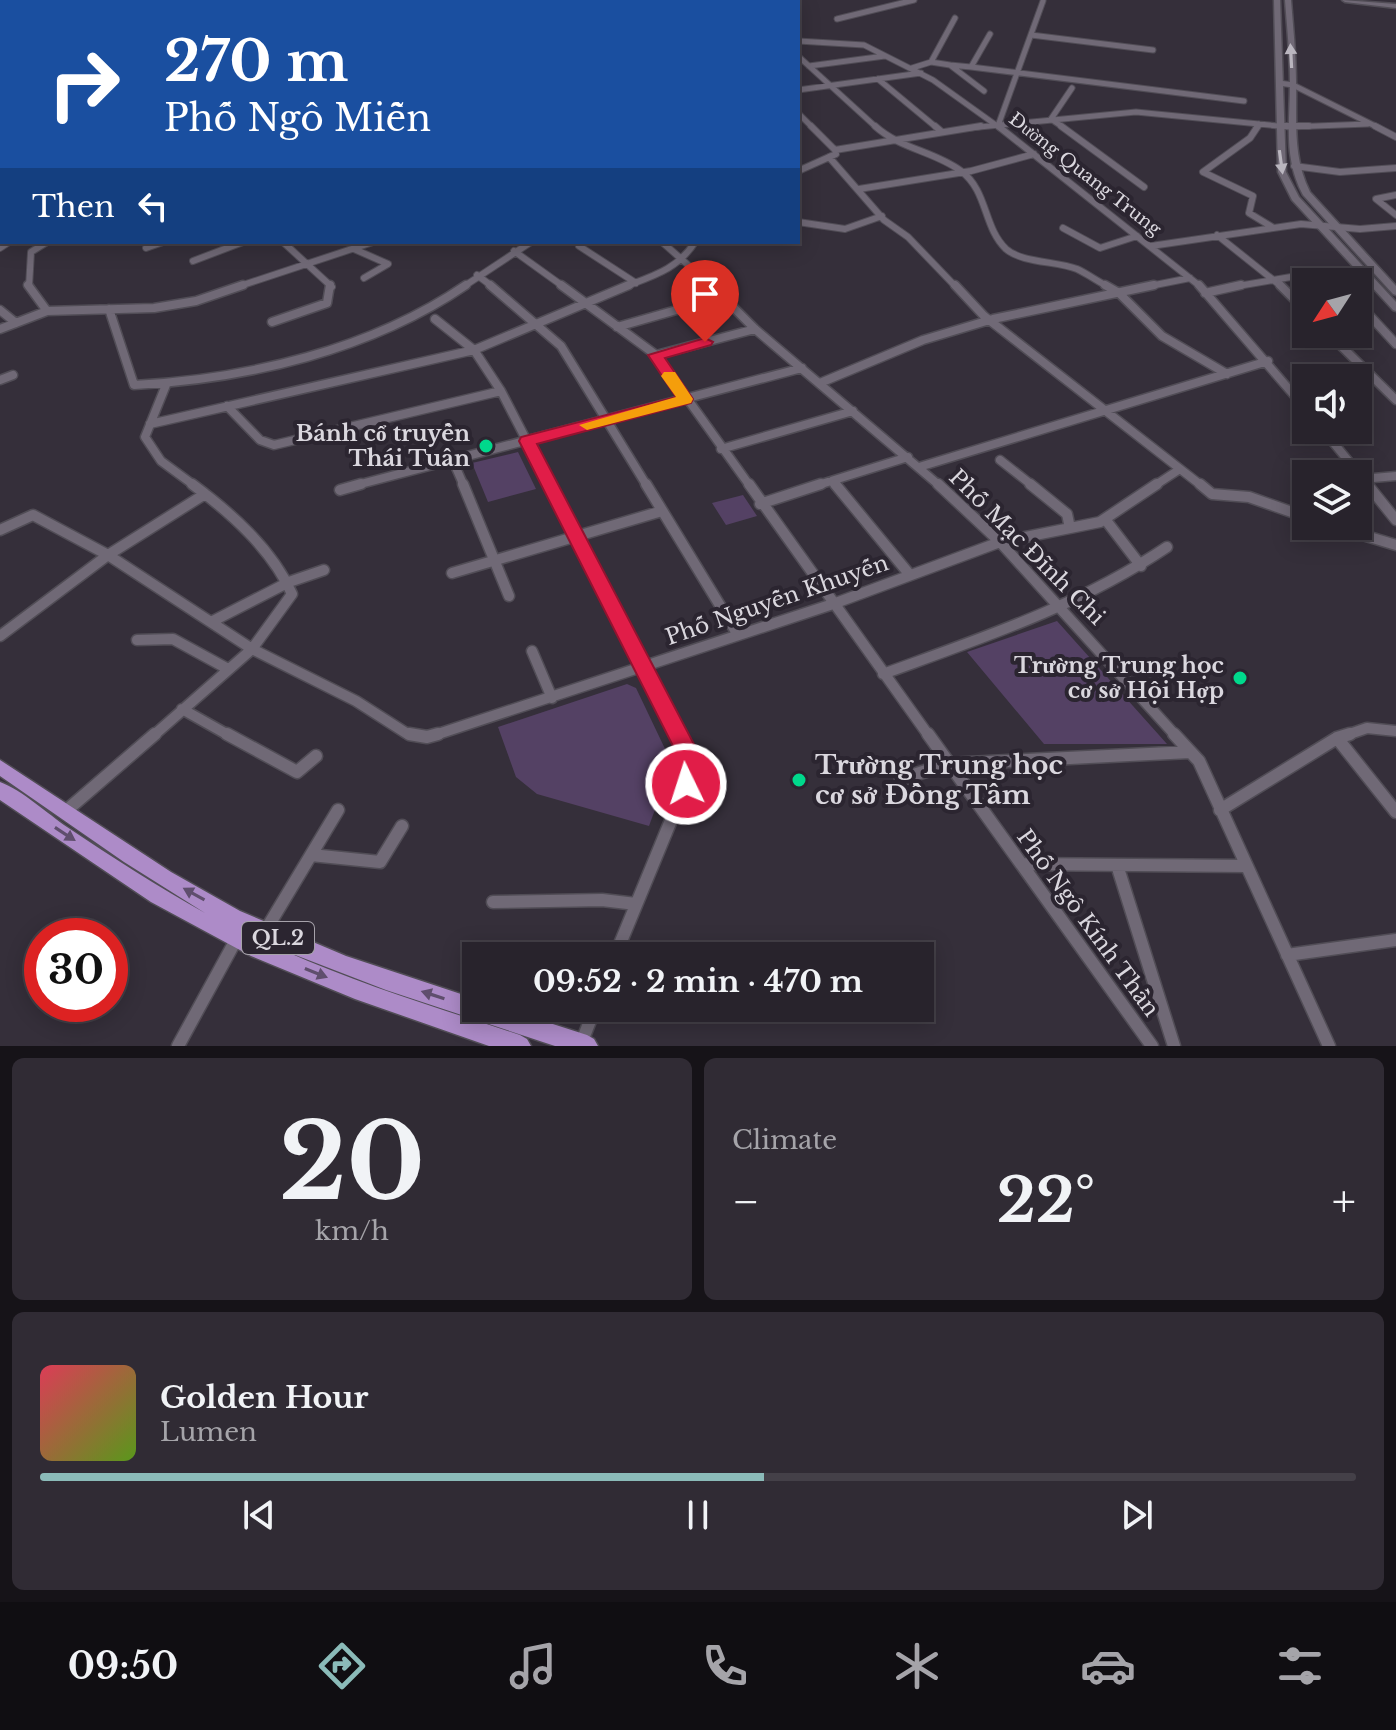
<!DOCTYPE html>
<html lang="en">
<head>
<meta charset="utf-8">
<style>
	body { margin:0; font-family:"Libre Baskerville",serif; background:#302b34; color:#f1f3f6; height:100vh; display:flex; flex-direction:column; font-size:30px; white-space:nowrap }
	* { box-sizing:border-box; margin:0 }
	p { font-size:26px; color:#a5a4a9 }
	.icon { flex:none; width:44px; height:44px; fill:none; stroke:currentColor; stroke-width:2; stroke-linecap:round; stroke-linejoin:round }
	.map { position:relative; height:1046px; overflow:hidden }
	.drawer { display:flex; flex-direction:column; gap:12px; padding:12px; background:#161318; flex:1 }
	.drawer>* { flex:none }
	.top-card { position:absolute; left:0px; top:0px; width:800px; height:244px; box-shadow:0 4px 20px #0003,0 0 0 2px #444048; background:#1a4fa0; color:#fff; overflow:hidden }
	.needle { width:52px; rotate:234deg }
	.buttons { position:absolute; left:1292px; top:268px; display:grid; gap:16px }
	.buttons a { display:grid; place-items:center; width:80px; height:80px; border-radius:0px; background:#28232c; box-shadow:0 4px 20px #0003,0 0 0 2px #444048; font-size:40px }
	.speed { position:absolute; left:24px; top:918px; display:flex; gap:16px; font-size:40px; font-weight:700; text-align:center }
	.speed>* { display:grid; place-content:center; width:104px; height:104px; border-radius:50%; background:#28232c; box-shadow:0 4px 20px #0003,0 0 0 2px #444048; line-height:1 }
	.speed .limit { border:12px solid #d22; background:#fff; color:#111 }
	.pin { position:absolute; display:grid; place-items:center; width:68px; height:68px; color:#fff; margin:-82px -34px; border-radius:50% 50% 50% 0; rotate:-45deg; box-shadow:0 0 8px #0007 }
	.pin .icon { rotate:45deg }
	.me { position:absolute; width:88px; margin:-44px; rotate:356deg; stroke-linejoin:round; filter:drop-shadow(0 0 6px #0008) }
	.turn { display:flex; align-items:center; gap:28px; height:168px; padding:0 32px; font-size:36px }
	.turn .icon { width:104px; height:104px; stroke-width:2.5 }
	.turn b { display:block; font-size:56px; line-height:68px }
	.then { display:flex; align-items:center; height:76px; padding:0 32px; background:#0003; gap:16px; font-size:30px }
	.big { font-size:60px; font-weight:700; line-height:1.1 }
	.drawer .card { flex:1; display:flex; flex-direction:column; justify-content:center; gap:12px; min-width:0; padding:0 28px; border-radius:12px; background:#302b34 }
	.drawer .dial { align-items:center; gap:0 }
	.dial b { font-size:104px; line-height:1 }
	.song { display:flex; align-items:center; gap:24px }
	.cover { width:96px; height:96px; border-radius:12px; background:linear-gradient(135deg,hsl(350 70% 55%),hsl(90 70% 35%)) }
	.played { height:8px; border-radius:4px; background:linear-gradient(90deg,#8bbbb9 55%,#444048 55%) }
	.keys { display:flex; justify-content:space-around; direction:ltr }
	.heat { display:flex; justify-content:space-between; align-items:center; font-size:44px; direction:ltr }
	.drawer .tiles { flex:1; display:grid; gap:12px; grid-template-columns:1fr 1fr }
	.card:last-child { grid-column:span 2 }
	.trip { position:absolute; left:462px; top:942px; width:472px; height:80px; border-radius:0px; background:#28232c; box-shadow:0 4px 20px #0003,0 0 0 2px #444048; font-weight:700; line-height:80px; text-align:center }
	.tabs { display:flex; height:128px; justify-content:space-around; align-items:center; background:#100e12; color:#a5a4a9 }
	.tabs .icon { width:56px; height:56px }
	.tabs .current { color:#8bbbb9 }
	.tabs b { font-size:36px; color:#f1f3f6 }
	.map>svg:first-child { display:block }
	.green { fill:#544164 }
	.lines { fill:none; stroke-linecap:round; stroke-linejoin:round }
	.minor-far4-casing { stroke:#514d56; stroke-width:7 }
	.minor-far3-casing { stroke:#514d56; stroke-width:8 }
	.minor-far2-casing { stroke:#514d56; stroke-width:11 }
	.minor-far1-casing { stroke:#514d56; stroke-width:13 }
	.minor-casing { stroke:#514d56; stroke-width:15 }
	.tertiary-casing { stroke:#514d56; stroke-width:3 }
	.primary-casing { stroke:#514d56; stroke-width:3 }
	.minor-far4 { stroke:#706976; stroke-width:5 }
	.minor-far3 { stroke:#706976; stroke-width:6 }
	.minor-far2 { stroke:#706976; stroke-width:8 }
	.minor-far1 { stroke:#706976; stroke-width:10 }
	.minor { stroke:#706976; stroke-width:12 }
	.tertiary { fill:#706976; fill-rule:evenodd }
	.primary { fill:#ad8bc8; fill-rule:evenodd }
	.oneway { fill:#bab6bf }
	.oneway2 { fill:#5f4e6d }
	.route { fill:#e11d48; stroke:#92132f; stroke-width:2 }
	.slow { fill:#f59e0b }
	.poi-dot { fill:#00d98c; stroke:#2b2530; stroke-width:3 }
	.labels { text-anchor:middle; dominant-baseline:central; stroke-width:8; stroke-linejoin:round; paint-order:stroke }
	.far-street-label { font-size:18px; fill:#dad7de; stroke:#2b2530 }
	.shield { fill:#2b2530; stroke:#a6a2aa; stroke-width:2 }
	.shield-label { font-size:20px; font-weight:bold; fill:#dad7de }
	.poi-label { font-size:22px; font-weight:bold; fill:#dad7de; stroke:#2b2530; text-anchor:end }
	.street-label { font-size:22px; fill:#dad7de; stroke:#2b2530 }
	.near-poi-label { font-size:26px; font-weight:bold; fill:#dad7de; stroke:#2b2530; text-anchor:start }
</style>
</head>
<body>
<div class="map">
<svg width="1396" height="1046" viewBox="0 0 1396 1046">
	<rect width="100%" height="100%" fill="#352f3a"/>
	<path class="green" d="M518,452L536,489L488,502L472,463Z
		M743,495L757,516L726,525L712,503Z
		M1057,621L1167,744H1044L967,652Z
		M627,684L636,688L667,753L668,774L649,826L537,794L516,777L498,727Z"/>
	<g class="lines">
		<defs>
			<path id="minor-far4" d="M67,0L76,2
				M142,0L153,2
				M463,0L474,2
				M588,0L592,2
				M44,2L51,0
				M645,2L654,0
				M837,19L914,0
				M1031,35L1153,50
				M798,41L864,45L933,80L1000,128
				M798,56L877,128
				M931,62L955,18
				M809,66L885,56
				M971,67L1244,101
				M912,68L931,62L950,65
				M878,79L937,128
				M1279,83L1293,85L1379,128
				M798,90L921,73
				M984,91L950,65L971,67L990,34
				M798,113L813,128
				M999,123L1043,1
				M969,128L1136,112L1289,127L1368,124
				M1064,128L1051,119L1072,88
				M1256,128L1259,124"/>
			<path id="minor-far3" d="M811,126L835,150
				M875,126C900,149 934,151 961,171C988,191 983,227 1006,249C1022,263 1057,261 1077,269C1088,274 1098,282 1109,287
				M935,126L942,132
				M998,126L1201,287
				M1061,126L1144,187
				M1258,126L1250,138L1203,172L1253,196L1249,213L1272,227
				M1281,126H1309
				M1375,126L1396,137
				M829,157L884,220L908,237L956,287
				M1294,166L1340,172L1396,168
				M798,171L836,154L835,150L981,126
				M859,189L971,171L1034,154
				M1396,195L1376,199L1396,215
				M798,222L845,229L882,216
				M1063,228L1100,248L1137,236
				M1217,235L1282,287
				M283,242L332,287
				M662,242L713,287
				M579,246L636,283
				M1151,246L1301,224L1360,229L1396,226
				M0,248L9,242
				M146,248L163,242
				M354,249L388,264L364,278
				M514,251L564,287
				M193,261L243,242
				M477,275L493,287
				M29,287L31,252L47,242
				M237,287L373,242
				M463,287L531,242
				M624,287C653,276 678,269 695,242
				M1145,287L1190,278
				M1232,287L1291,277L1337,282"/>
			<path id="minor-far2" d="M28,285L47,311
				M490,285L561,346L647,486
				M561,285L656,355L750,486
				M711,285L755,329L940,486
				M955,285L984,316L1202,486
				M1105,285L1119,293L1162,336L1227,374
				M1199,285L1306,409
				M1280,285L1306,311
				M1205,293L1241,285
				M1358,303L1396,344
				M109,309L134,385C247,379 371,350 466,285
				M0,310L16,323
				M435,319L474,350L501,391L550,486
				M272,322L327,303L330,285
				M617,327L722,297
				M0,329L47,311L154,308L196,301L243,285
				M1329,334L1396,400
				M656,355L755,329
				M0,380L13,375
				M820,383L923,340L993,319L1154,285
				M166,385L145,437L161,461L195,486
				M227,406L260,440L274,445L501,391
				M150,424L474,350L629,285
				M1323,430L1369,486
				M721,449L853,411
				M1000,460L1033,486
				M453,461L464,486
				M919,467L1268,361
				M1362,479L1396,476
				M832,481L837,486
				M353,486L802,368
				M815,486L908,457
				M1154,486L1180,469"/>
			<path id="minor-far1" d="M463,484L509,596
				M549,484L679,736
				M646,484L738,635
				M749,484L929,736
				M835,484L910,575
				M938,484L1000,542L1176,736
				M1030,484L1067,514L1070,528
				M1200,484L1212,494L1249,497L1306,517
				M1367,484L1396,520
				M340,490L361,484
				M760,504L821,484
				M1105,519L1141,566
				M1333,526L1396,545
				M0,530L33,515L108,555L252,649L356,701L406,733L419,736
				M452,573L662,511
				M211,622L289,582L324,570
				M0,636L108,555L205,494
				M137,640L173,639L228,669
				M532,651L552,698
				M883,674C982,638 1079,606 1167,547
				M182,709L230,736
				M153,736L252,649L292,594C272,549 231,513 192,484
				M432,736L833,604L1000,542L1100,522L1157,484
				M1344,736L1367,728L1396,731"/>
			<path id="minor" d="M227,734L297,772L316,756
				M409,734L427,737L438,734
				M928,734L1152,1046
				M1174,734L1199,761L1329,1046
				M1337,738L1396,812
				M901,779L948,764L1190,752
				M1220,810L1337,738L1350,734
				M66,811L155,734
				M311,855L380,862L402,826
				M1023,864L1246,866
				M1117,865L1174,1046
				M493,902L602,900L636,904
				M264,933L338,810
				M1287,955L1396,940
				M615,956L686,784L685,748L678,734
				M581,1044L595,1008
				M178,1046L237,938"/>
			<path id="tertiary" d="M1274,0H1280L1286,172L1299,197L1396,302V311L1393,310L1292,200L1278,172Z
				M1285,0H1291C1293,27 1296,54 1296,81C1297,121 1292,156 1310,192L1396,286V295L1393,294L1303,195C1283,158 1290,122 1290,83C1290,55 1287,27 1285,0Z
				M1342,0L1396,4V8L1345,2Z
				M0,91H2V96H0Z"/>
			<path id="primary" d="M0,760L171,872L240,911L346,956L476,999V1008H503L587,1035L594,1039L598,1046H555L386,990L285,951C361,985 441,1009 520,1035L527,1039L531,1046H489L355,999L251,956L151,902L0,800V782C22,790 48,814 67,827C112,857 158,887 205,913L124,862L0,776Z"/>
		</defs>
		<use href="#minor-far4" class="minor-far4-casing"/>
		<use href="#minor-far3" class="minor-far3-casing"/>
		<use href="#minor-far2" class="minor-far2-casing"/>
		<use href="#minor-far1" class="minor-far1-casing"/>
		<use href="#minor" class="minor-casing"/>
		<use href="#tertiary" class="tertiary-casing"/>
		<use href="#primary" class="primary-casing"/>
		<use href="#minor-far4" class="minor-far4"/>
		<use href="#minor-far3" class="minor-far3"/>
		<use href="#minor-far2" class="minor-far2"/>
		<use href="#minor-far1" class="minor-far1"/>
		<use href="#minor" class="minor"/>
		<use href="#tertiary" class="tertiary"/>
		<use href="#primary" class="primary"/>
	</g>
	<defs><path id="oneway-solid" d="M-6-.8H1V-3.2L6.5 0L1 3.2V.8H-6Z" transform="scale(2)"/></defs>
	<g class="oneway">
		<use href="#oneway-solid" transform="translate(1291 56) rotate(-93)"/>
		<use href="#oneway-solid" transform="translate(1281 162) rotate(82)"/>
	</g>
	<g class="oneway2">
		<use href="#oneway-solid" transform="translate(65 834) rotate(33)"/>
		<use href="#oneway-solid" transform="translate(194 894) rotate(-151)"/>
		<use href="#oneway-solid" transform="translate(316 973) rotate(22)"/>
		<use href="#oneway-solid" transform="translate(433 995) rotate(-162)"/>
	</g>
	<path class="route" d="M705,338L713,342L711,345L665,358L693,399L691,403L537,444L696,748L698,784L694,791L686,794L678,791L674,748L519,441L521,437L676,397L648,355Z"/>
	<path class="slow" d="M664,372H675L693,399L691,403L587,430L579,425L676,397L661,376Z"/>
	<g class="poi-dot">
		<circle cx="486" cy="446" r="8"/>
		<circle cx="1240" cy="678" r="8"/>
		<circle cx="799" cy="780" r="8"/>
	</g>
	<g class="labels">
		<g class="far-street-label">
			<text transform="translate(1085 174) rotate(38)">Đường Quang Trung</text>
		</g>
		<rect class="shield" x="242" y="922" width="72" height="32" rx="6"/>
		<g class="shield-label">
			<text x="278" y="938">QL.2</text>
		</g>
		<g class="poi-label">
			<text x="470" y="433">Bánh cổ truyền<tspan x="470" dy="25">Thái Tuân</tspan></text>
			<text x="1224" y="665">Trường Trung học<tspan x="1224" dy="25">cơ sở Hội Hợp</tspan></text>
		</g>
		<g class="street-label">
			<text transform="translate(1027 547) rotate(45)">Phố Mạc Đĩnh Chi</text>
			<text transform="translate(777 600) rotate(-19)">Phố Nguyễn Khuyến</text>
			<text transform="translate(1088 923) rotate(54)">Phố Ngô Kính Thần</text>
		</g>
		<g class="near-poi-label">
			<text x="815" y="765">Trường Trung học<tspan x="815" dy="30">cơ sở Đồng Tâm</tspan></text>
		</g>
	</g>
</svg>
<div class="buttons">
<a><svg class="needle" viewBox="-14 -14 28 28"><path d="M0-13l5 13h-10z" fill="#e53935"/><path d="M0 13l5-13h-10z" fill="#a5a4a9"/></svg></a>
<a><svg class="icon" aria-label="sound" viewBox="0 0 24 24"><path d="M4 9h4l5-4v14l-5-4H4zM17 9q2 3 0 6"/></svg></a>
<a><svg class="icon" aria-label="layers" viewBox="0 0 24 24"><path d="M12 4l9 5-9 5-9-5zM3 14l9 5 9-5"/></svg></a>
</div>
<div class="speed"><div class="limit">30</div></div>
<div class="pin" style="left:705px;top:342px;background:#d93025"><svg class="icon" aria-label="arrive" viewBox="0 0 24 24"><path d="M6 21V4h12l-3 4 3 4H6"/></svg></div>
<svg class="me" style="left:686px;top:784px" viewBox="-20 -20 40 40"><circle r="17" fill="#e11d48" stroke="#fff" stroke-width="3"/><path d="M0-11L8 9 0 5-8 9z" fill="#fff"/></svg>
<div class="trip">09:52 · 2 min · 470 m</div>
<div class="top-card">
<div class="turn"><svg class="icon" aria-label="right" viewBox="0 0 24 24"><path d="M7 20v-9h11M14 6l5 5-5 5"/></svg><div><b>270 m</b>Phố Ngô Miễn</div></div>
<div class="then">Then<svg class="icon" aria-label="left" viewBox="0 0 24 24"><path d="M17 20v-9H6M10 6l-5 5 5 5"/></svg></div>
</div>
</div>
<section class="drawer">
<div class="tiles">
<div class="card dial"><b>20</b><p>km/h</p></div>
<div class="card"><p>Climate</p>
<div class="heat"><a>−</a><b class="big">22°</b><a>+</a></div>
</div>
<div class="card">
<div class="song"><i class="cover"></i><div><b>Golden Hour</b><p>Lumen</p></div></div>
<div class="played"></div>
<div class="keys"><svg class="icon" aria-label="previous" viewBox="0 0 24 24"><path d="M18 5L8 12l10 7zM5 5v14"/></svg><svg class="icon" aria-label="pause" viewBox="0 0 24 24"><path d="M8 5v14M16 5v14"/></svg><svg class="icon" aria-label="next" viewBox="0 0 24 24"><path d="M6 5l10 7-10 7zM19 5v14"/></svg></div>
</div>
</div>
</section>
<nav class="tabs">
<b>09:50</b>
<svg class="icon current" aria-label="directions" viewBox="0 0 24 24"><path d="M12 3l9 9-9 9-9-9zM9 14v-3h6M13 9l2 2-2 2"/></svg>
<svg class="icon" aria-label="music" viewBox="0 0 24 24"><path d="M9 18V5l10-2v13"/><circle cx="6" cy="18" r="3"/><circle cx="16" cy="16" r="3"/></svg>
<svg class="icon" aria-label="phone" viewBox="0 0 24 24"><path d="M5 4h4l2 5-3 2q2 4 5 5l2-3 5 2v4C11 20 4 13 5 4z"/></svg>
<svg class="icon" aria-label="climate" viewBox="0 0 24 24"><path d="M12 3v18M4 7l16 10M4 17L20 7"/></svg>
<svg class="icon" aria-label="car" viewBox="0 0 24 24"><path d="M5 17H2v-5l4-1 3-4h7l3 4 3 1v5h-3M9 17h6M6 11h13"/><circle cx="7" cy="17" r="2"/><circle cx="17" cy="17" r="2"/></svg>
<svg class="icon" aria-label="filters" viewBox="0 0 24 24"><path d="M4 7h16M4 17h16"/><circle cx="9" cy="7" r="2"/><circle cx="15" cy="17" r="2"/></svg>
</nav>
</body>
</html>
